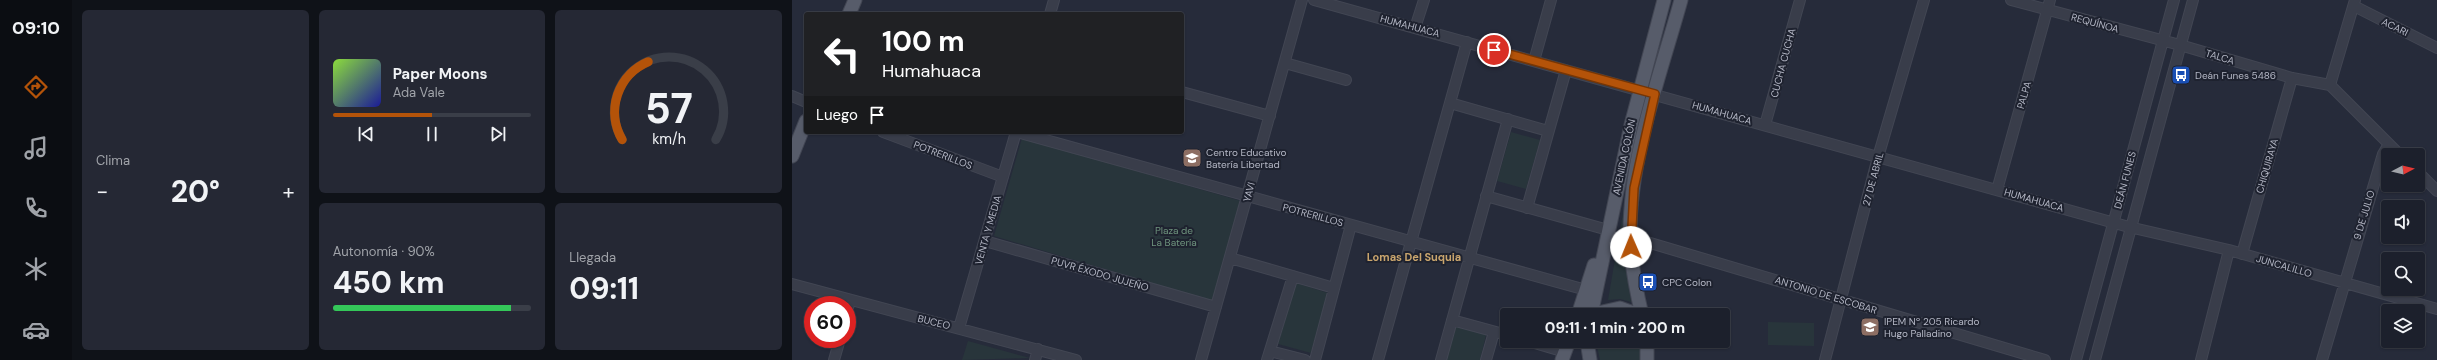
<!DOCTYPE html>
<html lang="es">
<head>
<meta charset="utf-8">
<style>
	body { margin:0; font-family:"DM Sans",sans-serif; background:#252834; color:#f1f3f6; height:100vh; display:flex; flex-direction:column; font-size:15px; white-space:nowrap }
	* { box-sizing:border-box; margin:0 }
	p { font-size:13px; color:#a0a3a9 }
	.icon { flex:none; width:22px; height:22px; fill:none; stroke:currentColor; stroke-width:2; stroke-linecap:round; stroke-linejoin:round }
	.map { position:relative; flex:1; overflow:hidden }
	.drawer { display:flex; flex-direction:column; gap:10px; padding:10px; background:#0f1218; width:720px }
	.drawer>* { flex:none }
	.banner { position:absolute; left:12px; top:12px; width:380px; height:122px; border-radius:4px; box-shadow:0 1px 3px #0004,0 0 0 1px #3a3e48; background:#202124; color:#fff; overflow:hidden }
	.needle { width:26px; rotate:83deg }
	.tools { position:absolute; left:1589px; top:148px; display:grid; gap:8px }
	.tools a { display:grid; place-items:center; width:44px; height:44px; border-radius:4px; background:#1c202c; box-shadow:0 1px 3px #0004,0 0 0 1px #3a3e48; font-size:20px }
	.speed { position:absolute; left:12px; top:296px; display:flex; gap:8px; font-size:20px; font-weight:700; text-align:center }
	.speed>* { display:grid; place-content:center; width:52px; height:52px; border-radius:50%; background:#1c202c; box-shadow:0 1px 3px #0004,0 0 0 1px #3a3e48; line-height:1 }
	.speed .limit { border:6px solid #d22; background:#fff; color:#111 }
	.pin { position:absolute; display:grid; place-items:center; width:34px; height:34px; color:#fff; margin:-17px; border:2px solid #fff; border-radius:50%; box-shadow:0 1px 4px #0007 }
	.me { position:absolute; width:44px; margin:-22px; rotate:359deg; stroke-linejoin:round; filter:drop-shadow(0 0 3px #0008) }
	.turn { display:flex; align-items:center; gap:14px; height:84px; padding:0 12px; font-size:18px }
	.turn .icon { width:52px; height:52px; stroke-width:2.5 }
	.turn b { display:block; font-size:28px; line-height:34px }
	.then { display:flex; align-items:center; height:38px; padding:0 12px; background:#0003; gap:8px; font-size:15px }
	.big { font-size:30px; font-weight:700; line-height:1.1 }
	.drawer .widget { flex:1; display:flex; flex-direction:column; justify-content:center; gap:6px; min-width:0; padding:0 14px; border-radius:6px; background:#252834 }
	.drawer .dial { align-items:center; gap:0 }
	.dial svg { height:104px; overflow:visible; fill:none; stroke:#3a3e48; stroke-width:7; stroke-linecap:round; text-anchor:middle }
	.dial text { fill:#f1f3f6; stroke:none }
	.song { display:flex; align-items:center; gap:12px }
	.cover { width:48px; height:48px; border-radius:6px; background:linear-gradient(135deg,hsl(90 70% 55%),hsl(240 70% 35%)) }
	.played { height:4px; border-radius:2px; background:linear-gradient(90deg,#b45309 50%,#3a3e48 50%) }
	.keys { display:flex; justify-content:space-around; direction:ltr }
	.heat { display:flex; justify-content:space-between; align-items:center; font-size:22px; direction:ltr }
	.charge { height:6px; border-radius:3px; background:linear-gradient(90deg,#34c759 90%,#3a3e48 0) }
	.drawer .tiles { flex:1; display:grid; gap:10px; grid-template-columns:repeat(3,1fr) }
	.widget:first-child { grid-row:span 2 }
	.trip { position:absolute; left:708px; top:308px; width:230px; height:40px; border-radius:4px; background:#1c202c; box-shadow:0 1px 3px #0004,0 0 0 1px #3a3e48; font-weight:700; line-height:40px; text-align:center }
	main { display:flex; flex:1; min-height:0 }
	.tab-bar { display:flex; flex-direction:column; width:72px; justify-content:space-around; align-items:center; background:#0b0d12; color:#a0a3a9 }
	.tab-bar .icon { width:28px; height:28px }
	.tab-bar .active { color:#b45309 }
	.tab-bar b { font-size:18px; color:#f1f3f6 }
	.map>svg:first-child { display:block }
	.green { fill:#28353b }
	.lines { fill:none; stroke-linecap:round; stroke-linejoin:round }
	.minor-casing { stroke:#424653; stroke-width:12 }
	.major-casing { stroke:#424653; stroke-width:15 }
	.minor { stroke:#393d4a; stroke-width:10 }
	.major { stroke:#575c6a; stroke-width:13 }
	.route-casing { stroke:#753606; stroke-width:10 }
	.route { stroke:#b45309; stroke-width:7 }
	.labels { text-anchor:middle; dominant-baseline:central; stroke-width:4; stroke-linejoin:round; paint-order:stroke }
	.street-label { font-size:10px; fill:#b5b8c6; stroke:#1e222f }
	.poi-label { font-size:10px; fill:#b5b8c6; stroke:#1e222f; text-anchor:start }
	.park-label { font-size:10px; fill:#6f947e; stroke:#1e222f }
	.neighbourhood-label { font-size:11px; font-weight:bold; fill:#c9a56d; stroke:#1e222f }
</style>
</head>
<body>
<main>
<nav class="tab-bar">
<b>09:10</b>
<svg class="icon active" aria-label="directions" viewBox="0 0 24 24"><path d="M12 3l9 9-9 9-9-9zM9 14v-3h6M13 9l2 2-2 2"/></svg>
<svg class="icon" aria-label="music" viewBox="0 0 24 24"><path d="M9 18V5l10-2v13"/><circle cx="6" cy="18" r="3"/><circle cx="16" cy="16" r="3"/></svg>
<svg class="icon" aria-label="phone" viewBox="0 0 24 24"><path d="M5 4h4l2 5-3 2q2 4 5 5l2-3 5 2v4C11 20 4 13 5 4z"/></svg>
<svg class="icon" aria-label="climate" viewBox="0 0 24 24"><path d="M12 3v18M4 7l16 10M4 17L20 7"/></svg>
<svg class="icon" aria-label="car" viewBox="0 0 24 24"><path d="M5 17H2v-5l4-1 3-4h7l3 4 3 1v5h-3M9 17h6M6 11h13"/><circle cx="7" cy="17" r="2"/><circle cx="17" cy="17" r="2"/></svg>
</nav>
<section class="drawer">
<div class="tiles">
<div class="widget"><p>Clima</p>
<div class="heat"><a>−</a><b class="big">20°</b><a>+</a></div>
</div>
<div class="widget">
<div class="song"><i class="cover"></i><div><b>Paper Moons</b><p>Ada Vale</p></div></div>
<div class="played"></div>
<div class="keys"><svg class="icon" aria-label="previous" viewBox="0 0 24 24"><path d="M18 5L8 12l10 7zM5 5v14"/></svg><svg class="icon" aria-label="pause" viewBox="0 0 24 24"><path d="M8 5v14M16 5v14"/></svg><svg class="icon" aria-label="next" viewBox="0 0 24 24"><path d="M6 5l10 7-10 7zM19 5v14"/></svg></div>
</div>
<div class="widget dial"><svg viewBox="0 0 100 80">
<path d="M14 69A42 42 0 1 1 86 69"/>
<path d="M14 69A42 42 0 0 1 34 9" stroke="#b45309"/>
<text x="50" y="56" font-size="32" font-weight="700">57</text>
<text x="50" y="72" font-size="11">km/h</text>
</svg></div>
<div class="widget"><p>Autonomía · 90%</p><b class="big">450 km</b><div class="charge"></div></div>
<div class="widget"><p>Llegada</p><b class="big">09:11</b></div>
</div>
</section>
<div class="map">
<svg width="1645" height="360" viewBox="0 0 1645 360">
	<rect width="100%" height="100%" fill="#262b3a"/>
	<path class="green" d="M719,132L748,140L734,189L705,181Z
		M230,138L449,201L420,301L202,236Z
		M838,172L832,250L839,302L828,299L816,300Z
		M504,283L536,293L519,353L486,344Z
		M976,322L1022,323V346L976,345Z
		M662,326L694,335L688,360H653Z
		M176,341L238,358L170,360Z
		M804,341H849V360H808Z"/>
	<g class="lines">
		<defs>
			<path id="minor" d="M522,0L1337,227L1437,250L1645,309
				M1219,0L1388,45L1500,78L1538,85
				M1562,6L1645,48
				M258,14L262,0
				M623,28L632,0
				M742,61L759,0
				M493,63L554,80
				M390,92L478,116
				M0,96L14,102
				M658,103L756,131
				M973,125L1008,0
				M91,132L211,177
				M225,132L794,290L796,297
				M1597,144L1608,155
				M1626,172L1645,191
				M1205,190L1258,0
				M694,196L816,230
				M735,208L774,70
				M838,237L1253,360
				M193,241L424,307
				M1450,254L1500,78
				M438,258L542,288
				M0,284L284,360
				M55,312L58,300
				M660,320L715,335
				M167,328L224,132
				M736,341L773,352
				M478,351L513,360
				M42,360L48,339
				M243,360L246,349
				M409,360L510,0
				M475,360L501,276
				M523,360L559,225
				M586,360L675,42
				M649,360L716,119
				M694,360L702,332
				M1033,360L1086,157L1132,0
				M1284,360L1382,0
				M1303,360L1401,0
				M1409,360L1437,250
				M1530,360L1591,154L1597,144L1538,85L1563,0"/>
			<path id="major" d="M57,14L63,0
				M0,156L14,121
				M786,315L802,265
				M797,315L828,308L847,315
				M799,315L839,125L872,0
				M850,315C844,290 839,263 838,237C837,157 868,76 889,0
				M795,341L798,360
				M770,360L777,341
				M855,360V341"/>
		</defs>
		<use href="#minor" class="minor-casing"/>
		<use href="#major" class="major-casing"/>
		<use href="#minor" class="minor"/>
		<use href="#major" class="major"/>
	</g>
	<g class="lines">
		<defs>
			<path id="route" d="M702,50L863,94L842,188L839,247"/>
		</defs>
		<use href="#route" class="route-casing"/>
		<use href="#route" class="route"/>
	</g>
	<defs>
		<symbol id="bus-square" viewBox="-11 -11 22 22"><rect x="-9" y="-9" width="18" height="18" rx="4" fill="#1a4fb4" stroke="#1e222f"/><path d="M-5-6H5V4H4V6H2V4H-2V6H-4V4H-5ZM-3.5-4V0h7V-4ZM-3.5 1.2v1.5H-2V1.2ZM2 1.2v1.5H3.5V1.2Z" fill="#fff"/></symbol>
		<symbol id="school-square" viewBox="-11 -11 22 22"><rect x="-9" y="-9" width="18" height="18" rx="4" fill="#8d6e63" stroke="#1e222f"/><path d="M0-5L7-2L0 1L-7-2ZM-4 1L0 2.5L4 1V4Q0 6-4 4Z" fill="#fff"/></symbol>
	</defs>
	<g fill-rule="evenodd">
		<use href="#bus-square" x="1378" y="64" width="22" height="22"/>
		<use href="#school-square" x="389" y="147" width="22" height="22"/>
		<use href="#bus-square" x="845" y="271" width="22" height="22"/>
		<use href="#school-square" x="1067" y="316" width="22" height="22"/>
	</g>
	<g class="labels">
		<g class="street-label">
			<text transform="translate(1303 23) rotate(15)">REQUÍNOA</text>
			<text transform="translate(618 26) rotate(15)">HUMAHUACA</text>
			<text transform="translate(1603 27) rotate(26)">ACARI</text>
			<text transform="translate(1428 57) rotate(17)">TALCA</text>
			<text transform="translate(991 63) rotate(-75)">CUCHA CUCHA</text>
			<text transform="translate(1232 95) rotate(-74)">PALPA</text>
			<text transform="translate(930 113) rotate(16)">HUMAHUACA</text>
			<text transform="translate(151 155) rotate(21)">POTRERILLOS</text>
			<text transform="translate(832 157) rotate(-78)">AVENIDA COLÓN</text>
			<text transform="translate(1475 166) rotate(-74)">CHIQUIRAYA</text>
			<text transform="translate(1081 179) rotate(-75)">27 DE ABRIL</text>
			<text transform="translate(1333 180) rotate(-75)">DEÁN FUNES</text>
			<text transform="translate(457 192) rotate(-75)">YAVI</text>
			<text transform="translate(1242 200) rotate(16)">HUMAHUACA</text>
			<text transform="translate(521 215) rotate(15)">POTRERILLOS</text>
			<text transform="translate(1572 215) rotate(-73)">9 DE JULIO</text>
			<text transform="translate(196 230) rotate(-74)">VENTA Y MEDIA</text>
			<text transform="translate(1492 266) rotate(16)">JUNCALILLO</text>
			<text transform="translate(308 274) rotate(16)">PUVR ÉXODO JUJEÑO</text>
			<text transform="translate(1034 295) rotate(17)">ANTONIO DE ESCOBAR</text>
			<text transform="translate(142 322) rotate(14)">BUCEO</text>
		</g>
		<g class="poi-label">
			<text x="1403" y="75">Deán Funes 5486</text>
			<text x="414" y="152">Centro Educativo<tspan x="414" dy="12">Batería Libertad</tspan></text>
			<text x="870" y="282">CPC Colon</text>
			<text x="1092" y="321">IPEM Nº 205 Ricardo<tspan x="1092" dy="12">Hugo Palladino</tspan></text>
		</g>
		<g class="park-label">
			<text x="382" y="230">Plaza de<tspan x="382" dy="12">La Batería</tspan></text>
		</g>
		<g class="neighbourhood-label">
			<text x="622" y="257">Lomas Del Suquia</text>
		</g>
	</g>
</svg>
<div class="tools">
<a><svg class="needle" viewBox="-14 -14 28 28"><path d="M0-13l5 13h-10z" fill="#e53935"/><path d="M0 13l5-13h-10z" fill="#a0a3a9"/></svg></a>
<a><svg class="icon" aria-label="sound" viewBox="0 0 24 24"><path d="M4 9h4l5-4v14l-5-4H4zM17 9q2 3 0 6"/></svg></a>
<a><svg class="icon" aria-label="search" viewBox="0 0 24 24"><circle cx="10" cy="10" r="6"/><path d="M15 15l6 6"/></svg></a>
<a><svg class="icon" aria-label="layers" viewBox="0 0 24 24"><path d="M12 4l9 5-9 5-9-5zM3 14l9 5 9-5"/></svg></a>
</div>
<div class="speed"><div class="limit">60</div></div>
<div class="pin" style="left:702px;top:50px;background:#d93025"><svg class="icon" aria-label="arrive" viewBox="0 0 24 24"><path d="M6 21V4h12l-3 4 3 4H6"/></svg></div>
<svg class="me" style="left:839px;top:247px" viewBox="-20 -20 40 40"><circle r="19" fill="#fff"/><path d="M0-13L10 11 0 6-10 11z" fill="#b45309"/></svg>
<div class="trip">09:11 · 1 min · 200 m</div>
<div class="banner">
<div class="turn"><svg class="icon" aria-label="left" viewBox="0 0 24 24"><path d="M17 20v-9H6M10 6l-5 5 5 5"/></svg><div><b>100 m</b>Humahuaca</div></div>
<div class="then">Luego<svg class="icon" aria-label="arrive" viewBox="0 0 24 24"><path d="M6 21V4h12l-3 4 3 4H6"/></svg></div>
</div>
</div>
</main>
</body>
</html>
